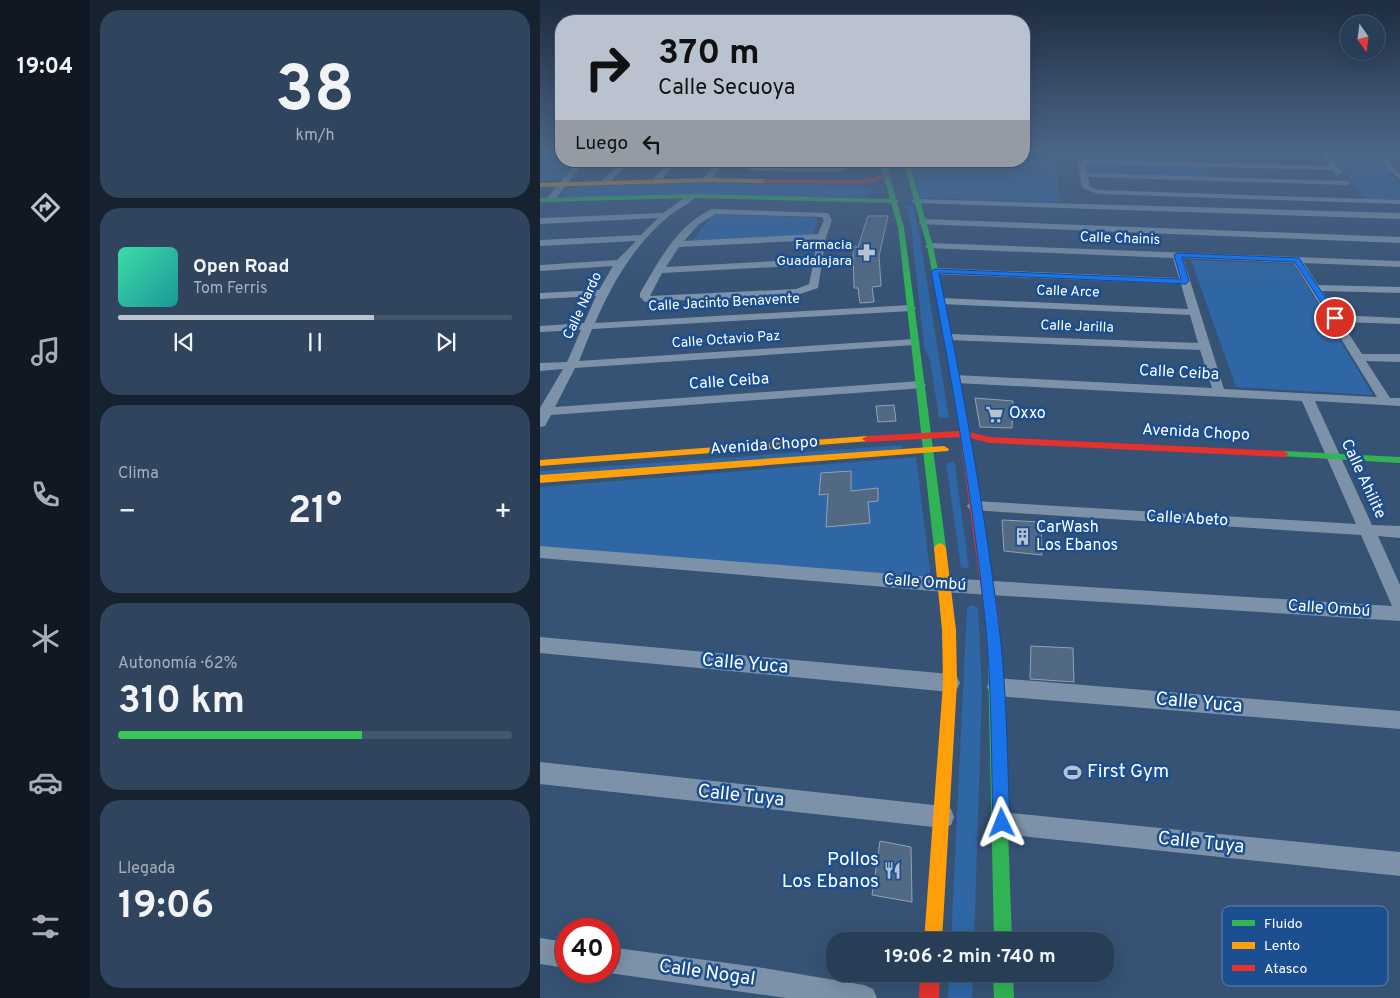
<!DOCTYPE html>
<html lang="es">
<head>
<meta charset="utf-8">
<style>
	body { margin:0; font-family:Overpass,sans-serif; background:#30455d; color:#f1f3f6; height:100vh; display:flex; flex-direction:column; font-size:19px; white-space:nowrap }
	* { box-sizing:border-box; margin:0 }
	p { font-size:16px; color:#a5aeba }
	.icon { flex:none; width:28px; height:28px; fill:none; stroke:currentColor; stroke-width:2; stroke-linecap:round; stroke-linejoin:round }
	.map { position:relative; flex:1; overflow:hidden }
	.drawer { display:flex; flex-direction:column; gap:10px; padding:10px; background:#162230; width:450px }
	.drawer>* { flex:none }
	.top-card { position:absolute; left:15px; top:15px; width:475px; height:152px; border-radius:20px; box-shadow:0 5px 20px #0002,0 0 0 1px #44576d; background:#b9c2ce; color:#111; overflow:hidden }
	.needle { width:32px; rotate:166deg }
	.tools { position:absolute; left:800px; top:15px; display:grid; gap:10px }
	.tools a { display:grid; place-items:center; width:45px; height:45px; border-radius:50%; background:#283e57; box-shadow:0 5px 20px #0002,0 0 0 1px #44576d; font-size:25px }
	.speed { position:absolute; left:15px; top:918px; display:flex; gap:10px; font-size:25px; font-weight:700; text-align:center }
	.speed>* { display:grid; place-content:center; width:65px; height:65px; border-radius:50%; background:#283e57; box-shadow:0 5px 20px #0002,0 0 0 1px #44576d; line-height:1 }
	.speed .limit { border:8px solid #d22; background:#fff; color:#111 }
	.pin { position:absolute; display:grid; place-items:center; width:42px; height:42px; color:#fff; margin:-21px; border:2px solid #fff; border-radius:50%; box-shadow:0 1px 5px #0007 }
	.me { position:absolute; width:55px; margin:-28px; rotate:358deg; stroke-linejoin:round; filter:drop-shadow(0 0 4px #0008) }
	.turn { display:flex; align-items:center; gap:18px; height:105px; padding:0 20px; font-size:22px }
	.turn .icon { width:65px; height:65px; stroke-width:2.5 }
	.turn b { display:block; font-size:35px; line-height:42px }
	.then { display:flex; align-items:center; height:48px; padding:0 20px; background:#0003; gap:10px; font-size:19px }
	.big { font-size:38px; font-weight:700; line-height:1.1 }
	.drawer .widget { flex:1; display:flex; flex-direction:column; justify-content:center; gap:8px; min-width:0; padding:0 18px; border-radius:20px; background:#30455d }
	.drawer .dial { align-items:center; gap:0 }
	.dial b { font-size:65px; line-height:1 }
	.song { display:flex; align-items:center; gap:15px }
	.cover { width:60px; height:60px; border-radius:8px; background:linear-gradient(135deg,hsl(160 70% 55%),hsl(180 70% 35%)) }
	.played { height:5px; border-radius:2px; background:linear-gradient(90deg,#b9c2ce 65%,#44576d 65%) }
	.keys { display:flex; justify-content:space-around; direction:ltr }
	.heat { display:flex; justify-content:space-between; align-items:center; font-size:28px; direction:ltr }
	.charge { height:8px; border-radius:4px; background:linear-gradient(90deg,#34c759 62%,#44576d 0) }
	.trip { position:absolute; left:286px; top:932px; width:288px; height:50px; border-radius:20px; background:#283e57; box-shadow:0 5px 20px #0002,0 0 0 1px #44576d; font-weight:700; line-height:50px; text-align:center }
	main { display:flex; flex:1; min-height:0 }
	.dock { display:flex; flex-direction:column; width:90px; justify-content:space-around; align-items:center; background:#101923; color:#a5aeba }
	.dock .icon { width:35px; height:35px }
	.dock .on { color:#b9c2ce }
	.dock b { font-size:22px; color:#f1f3f6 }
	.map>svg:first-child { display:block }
	.green { fill:#2f66a5 }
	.building { fill:#526984; stroke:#92a2b6 }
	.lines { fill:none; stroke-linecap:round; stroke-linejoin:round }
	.street { fill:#7d92a8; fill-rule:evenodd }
	.fast { fill:#30b455; fill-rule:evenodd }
	.slow { fill:#ff9f0a; fill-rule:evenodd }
	.jam { fill:#e5322d; fill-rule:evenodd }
	.route { fill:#1a73e8; stroke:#114b97 }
	.labels { text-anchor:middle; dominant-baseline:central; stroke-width:5; stroke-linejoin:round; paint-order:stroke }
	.far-street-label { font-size:14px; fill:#fff; stroke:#1b4f8f }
	.far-poi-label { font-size:14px; fill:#fff; stroke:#1b4f8f; text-anchor:end }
	.street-label { font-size:16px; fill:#fff; stroke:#1b4f8f }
	.poi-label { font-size:16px; fill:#fff; stroke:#1b4f8f; text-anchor:start }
	.near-street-label { font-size:19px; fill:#fff; stroke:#1b4f8f }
	.near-poi-label { font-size:19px; fill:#fff; stroke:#1b4f8f; text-anchor:start }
	.key { fill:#1b4f8f; stroke:#5f84b1; stroke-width:1 }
	.key-label { font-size:14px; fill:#fff }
</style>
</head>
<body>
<main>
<nav class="dock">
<b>19:04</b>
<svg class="icon on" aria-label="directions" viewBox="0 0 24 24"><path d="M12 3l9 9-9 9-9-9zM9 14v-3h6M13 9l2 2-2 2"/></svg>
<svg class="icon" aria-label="music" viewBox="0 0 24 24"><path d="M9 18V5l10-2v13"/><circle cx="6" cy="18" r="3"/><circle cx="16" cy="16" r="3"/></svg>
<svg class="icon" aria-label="phone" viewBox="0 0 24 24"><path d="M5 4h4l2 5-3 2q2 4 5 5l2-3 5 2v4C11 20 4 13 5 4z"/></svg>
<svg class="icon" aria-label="climate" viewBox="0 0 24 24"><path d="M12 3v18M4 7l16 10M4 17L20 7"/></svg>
<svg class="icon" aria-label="car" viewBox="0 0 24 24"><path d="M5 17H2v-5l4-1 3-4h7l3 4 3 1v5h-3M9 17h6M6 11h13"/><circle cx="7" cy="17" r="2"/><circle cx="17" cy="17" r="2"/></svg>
<svg class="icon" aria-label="filters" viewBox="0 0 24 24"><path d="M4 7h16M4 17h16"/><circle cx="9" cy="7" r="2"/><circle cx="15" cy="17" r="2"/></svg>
</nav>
<section class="drawer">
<div class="widget dial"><b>38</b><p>km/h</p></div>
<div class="widget">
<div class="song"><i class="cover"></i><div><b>Open Road</b><p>Tom Ferris</p></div></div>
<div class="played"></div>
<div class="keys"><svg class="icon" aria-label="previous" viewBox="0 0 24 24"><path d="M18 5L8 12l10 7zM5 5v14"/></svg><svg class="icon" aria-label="pause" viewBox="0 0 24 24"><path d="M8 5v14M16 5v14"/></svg><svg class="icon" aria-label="next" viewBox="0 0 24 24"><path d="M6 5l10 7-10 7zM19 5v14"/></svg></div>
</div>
<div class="widget"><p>Clima</p>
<div class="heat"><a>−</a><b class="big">21°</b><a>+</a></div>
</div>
<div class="widget"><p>Autonomía · 62%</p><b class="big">310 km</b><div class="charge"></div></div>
<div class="widget"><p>Llegada</p><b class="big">19:06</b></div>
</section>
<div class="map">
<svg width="860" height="998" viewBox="0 0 860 998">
	<rect width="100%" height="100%" fill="#365274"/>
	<path class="green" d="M0,152H21V161H36L23,176L0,182Z
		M484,152H516L520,202L380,198L373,161H484Z
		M788,152H831L860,185V200L826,199Z
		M546,162L665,165L673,178L548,174Z
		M154,182L323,185L333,189L334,192L323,197H27L22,192L33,187Z
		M366,206H373L378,227L409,418H399L390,361L384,347L371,225Z
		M174,214L278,218L273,235L152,241Z
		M651,260L754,264L833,395L696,387Z
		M362,445V449L0,477V471Z
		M376,457L391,579L0,546V487Z
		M413,461L415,465L429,569L421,567L406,464Z
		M432,605L438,608L442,692L434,941H411L427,607Z
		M409,974H433L432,998H408Z"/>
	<path class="building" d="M328,216H348L339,256L341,286L332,287L334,302L320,303L318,288H314L313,247H318Z
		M435,398L473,401L472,428L440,427Z
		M354,405L356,421L338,422L336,406Z
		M311,471V491L338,488V501L328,502L330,523L286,527L288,494L279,495L281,473Z
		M462,520L501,522L502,555L464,551Z
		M491,646L533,648L534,682L490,679Z
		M340,841L371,847L372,902L332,895Z"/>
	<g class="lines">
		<path class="street" d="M750,152H787L803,173L796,175L793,170L546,164L547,173L807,181L811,183L807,185L548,177L550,187L559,190L860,200V204L558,194L542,188L538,163L547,159L790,166L782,155L753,154Z
			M832,152H839L860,174V180Z
			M38,161H45L13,202H7V198Z
			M83,161H90L68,184H62V180Z
			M130,161H137L119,183H113V179Z
			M177,161H184L170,182H164L163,180Z
			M207,161H214L213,166L216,167L299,168L304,166V161H312V167L300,172L215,171L206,169Z
			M150,194L157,196C149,204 138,209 129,216C95,244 72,283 55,323L371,305L376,308L371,311L52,329L39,361L374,339L380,342L374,345L35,368L15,407L380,381L386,385L384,388L11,415L5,426L0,427V408L23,369L0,371V363L27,362L41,330L0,332V326L44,323L56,296L0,299V293L59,290L73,266L0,271V265L77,260L96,241L0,246V240L101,235L118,218L0,224V218L123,213Z
			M376,199L860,213V219L373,203L372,201Z
			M172,209L288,213L292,220L286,237L278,288L257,295L105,302L100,297V293C117,264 138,223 172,209ZM176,214L282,217L284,220L278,234L144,241L159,224ZM277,240L274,259L126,267L139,247ZM273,265L269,284L256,289L110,296L122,273Z
			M383,219L860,237V243L380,224L379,222Z
			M390,243L860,261V267L764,263L778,285L860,287V293L782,291L797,315L860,318V324L801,322L822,354H860V362L826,361L850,398H860V406L775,401L832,525L860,526V538L838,536L860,585V621L405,592L0,558V546L405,578L852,606L821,535L430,510L427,506L430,502L435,501L816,524L762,401L416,383L410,379L416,375L672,388L660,350L408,340L402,337L408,334L658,343L650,315L401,304L396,301L401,298L648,309L641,284L395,274L390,271L395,268L639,278L633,258L387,248L385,246ZM643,258L754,263L837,397L684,389Z
			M0,637L410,674L417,677L420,683L417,689L410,692L0,653Z
			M457,678L860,711V729L457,696L450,693L447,687L450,681Z
			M0,762L403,806L411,809L414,817L411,825L403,828L0,784Z
			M461,812L860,852V876L461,834L453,831L450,823L453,815Z
			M0,938L26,942V968L0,964Z
			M69,947L217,967L324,985L333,989L337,998H246L69,973L65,971H69Z"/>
		<path class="fast" d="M340,161H346L356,199L359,201L357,202L364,227L406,548L404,551H396L394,548L358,227L351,203L153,198L0,202V198L153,194L350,199Z
			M363,161H369L393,246L418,367L417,369L414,370L410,367L387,246Z
			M744,451L860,457V463L740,456L739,454L740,452Z
			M455,655L460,657L462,661L472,941H454L448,661L450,657Z
			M453,974H473L474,998H454Z"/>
		<path class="slow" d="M167,178L225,179L228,181L225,183L167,182L0,187V183Z
			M327,436L331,437L332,439L331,441L0,466V460Z
			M404,446L409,449L408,451L0,483V475Z
			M400,543L404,545L406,548L416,630L417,683L402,941H384L403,683L402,630L394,548L396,545Z"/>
		<path class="jam" d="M347,172L349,175L336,181L319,184L225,183L222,181L225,179L319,180L333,178Z
			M414,364L418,367L429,432L450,437L744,451L749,454L744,457L450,443L430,438L459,619L462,661L460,665L455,667L450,665L448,661L445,619L420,437L327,442L322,439L327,436L419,431L410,367Z
			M380,974H400L399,998H379Z"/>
	</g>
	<linearGradient id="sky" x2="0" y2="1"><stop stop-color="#1e2d40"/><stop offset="0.52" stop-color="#4c6688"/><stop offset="1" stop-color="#4c6688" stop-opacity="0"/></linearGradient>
	<rect width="860" height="291" fill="url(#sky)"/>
	<path class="route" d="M637,253L759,258L799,318L792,320L755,262L642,257L649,281L646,284L399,273C423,387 443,502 458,618C467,685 467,755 470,823L468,829L462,831L455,829L453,823C451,755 452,686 445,619C433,502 413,386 391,271L395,269L641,279L634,255Z"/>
	<defs>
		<symbol id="pharmacy-bare" viewBox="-9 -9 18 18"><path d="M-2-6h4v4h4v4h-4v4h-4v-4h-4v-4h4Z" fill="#b9c2ce" stroke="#1b4f8f" stroke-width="2.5" paint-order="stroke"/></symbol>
		<symbol id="supermarket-bare" viewBox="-9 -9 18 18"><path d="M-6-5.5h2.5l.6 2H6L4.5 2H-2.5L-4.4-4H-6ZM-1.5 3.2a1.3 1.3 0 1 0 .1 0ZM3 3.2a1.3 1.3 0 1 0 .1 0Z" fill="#b9c2ce" stroke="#1b4f8f" stroke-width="2.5" paint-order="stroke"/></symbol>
		<symbol id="building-bare" viewBox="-9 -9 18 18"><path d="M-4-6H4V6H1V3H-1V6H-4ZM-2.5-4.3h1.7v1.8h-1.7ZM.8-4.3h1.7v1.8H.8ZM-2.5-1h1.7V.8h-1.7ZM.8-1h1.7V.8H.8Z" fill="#b9c2ce" stroke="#1b4f8f" stroke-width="2.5" paint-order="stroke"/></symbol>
		<symbol id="stadium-bare" viewBox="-9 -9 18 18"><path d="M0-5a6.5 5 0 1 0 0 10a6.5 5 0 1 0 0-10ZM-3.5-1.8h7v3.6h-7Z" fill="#b9c2ce" stroke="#1b4f8f" stroke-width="2.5" paint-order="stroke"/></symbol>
		<symbol id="restaurant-bare" viewBox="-9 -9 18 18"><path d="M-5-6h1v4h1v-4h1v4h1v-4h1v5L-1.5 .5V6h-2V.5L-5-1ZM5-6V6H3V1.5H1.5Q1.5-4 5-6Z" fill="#b9c2ce" stroke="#1b4f8f" stroke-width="2.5" paint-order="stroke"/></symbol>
	</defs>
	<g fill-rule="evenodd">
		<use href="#pharmacy-bare" x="314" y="240" width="25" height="25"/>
		<use href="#supermarket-bare" x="442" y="402" width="25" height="25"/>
		<use href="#building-bare" x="470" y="524" width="25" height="25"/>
		<use href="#stadium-bare" x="520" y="760" width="25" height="25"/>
		<use href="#restaurant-bare" x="340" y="858" width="25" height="25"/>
	</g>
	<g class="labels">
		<g class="far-street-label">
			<text transform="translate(580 239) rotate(2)">Calle Chainis</text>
			<text transform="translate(528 292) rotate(2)">Calle Arce</text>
			<text transform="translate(184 303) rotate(-3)">Calle Jacinto Benavente</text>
			<text transform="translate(43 306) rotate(-65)">Calle Nardo</text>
			<text transform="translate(537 327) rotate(2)">Calle Jarilla</text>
			<text transform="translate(186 340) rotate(-4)">Calle Octavio Paz</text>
		</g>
		<g class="far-poi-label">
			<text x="312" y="245">Farmacia<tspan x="312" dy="16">Guadalajara</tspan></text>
		</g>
		<g class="street-label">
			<text transform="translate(639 373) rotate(3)">Calle Ceiba</text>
			<text transform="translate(189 382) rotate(-4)">Calle Ceiba</text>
			<text transform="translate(656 433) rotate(3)">Avenida Chopo</text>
			<text transform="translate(224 446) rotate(-4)">Avenida Chopo</text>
			<text transform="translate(823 479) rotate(65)">Calle Ahilite</text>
			<text transform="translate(647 519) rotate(3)">Calle Abeto</text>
			<text transform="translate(385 583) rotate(4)">Calle Ombú</text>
			<text transform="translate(789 609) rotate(4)">Calle Ombú</text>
		</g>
		<g class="poi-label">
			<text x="469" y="414">Oxxo</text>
			<text x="496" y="528">CarWash<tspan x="496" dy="18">Los Ebanos</tspan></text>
		</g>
		<g class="near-street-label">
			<text transform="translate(205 664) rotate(5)">Calle Yuca</text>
			<text transform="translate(659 703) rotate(5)">Calle Yuca</text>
			<text transform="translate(201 796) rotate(6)">Calle Tuya</text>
			<text transform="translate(661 843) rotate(6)">Calle Tuya</text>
			<text transform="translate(167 973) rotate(8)">Calle Nogal</text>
		</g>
		<g class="near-poi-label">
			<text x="547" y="772">First Gym</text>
			<text x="339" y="860" text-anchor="end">Pollos<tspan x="339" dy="22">Los Ebanos</tspan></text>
		</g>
	</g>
	<rect x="682" y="906" width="166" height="80" rx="8" class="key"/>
	<rect x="692" y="920" width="23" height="6" fill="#30b455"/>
	<rect x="692" y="942" width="23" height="7" fill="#ff9f0a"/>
	<rect x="692" y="965" width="23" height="6" fill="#e5322d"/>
	<g class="key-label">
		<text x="724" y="928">Fluido</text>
		<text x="724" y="950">Lento</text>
		<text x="724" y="973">Atasco</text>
	</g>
</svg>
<div class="tools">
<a><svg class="needle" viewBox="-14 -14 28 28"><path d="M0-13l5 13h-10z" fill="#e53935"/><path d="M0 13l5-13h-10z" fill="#a5aeba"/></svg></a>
</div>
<div class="speed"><div class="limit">40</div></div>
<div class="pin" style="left:795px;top:318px;background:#d93025"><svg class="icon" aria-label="arrive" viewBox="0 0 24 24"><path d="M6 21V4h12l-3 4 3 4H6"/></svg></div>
<svg class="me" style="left:462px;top:823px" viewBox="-20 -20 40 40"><path d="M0-17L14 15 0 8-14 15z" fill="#1a73e8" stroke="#fff" stroke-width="4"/></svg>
<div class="trip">19:06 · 2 min · 740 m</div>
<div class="top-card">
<div class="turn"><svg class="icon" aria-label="right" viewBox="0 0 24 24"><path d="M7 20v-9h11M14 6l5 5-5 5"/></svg><div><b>370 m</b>Calle Secuoya</div></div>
<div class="then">Luego<svg class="icon" aria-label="left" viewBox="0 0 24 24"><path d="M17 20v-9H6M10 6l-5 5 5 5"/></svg></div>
</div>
</div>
</main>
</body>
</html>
